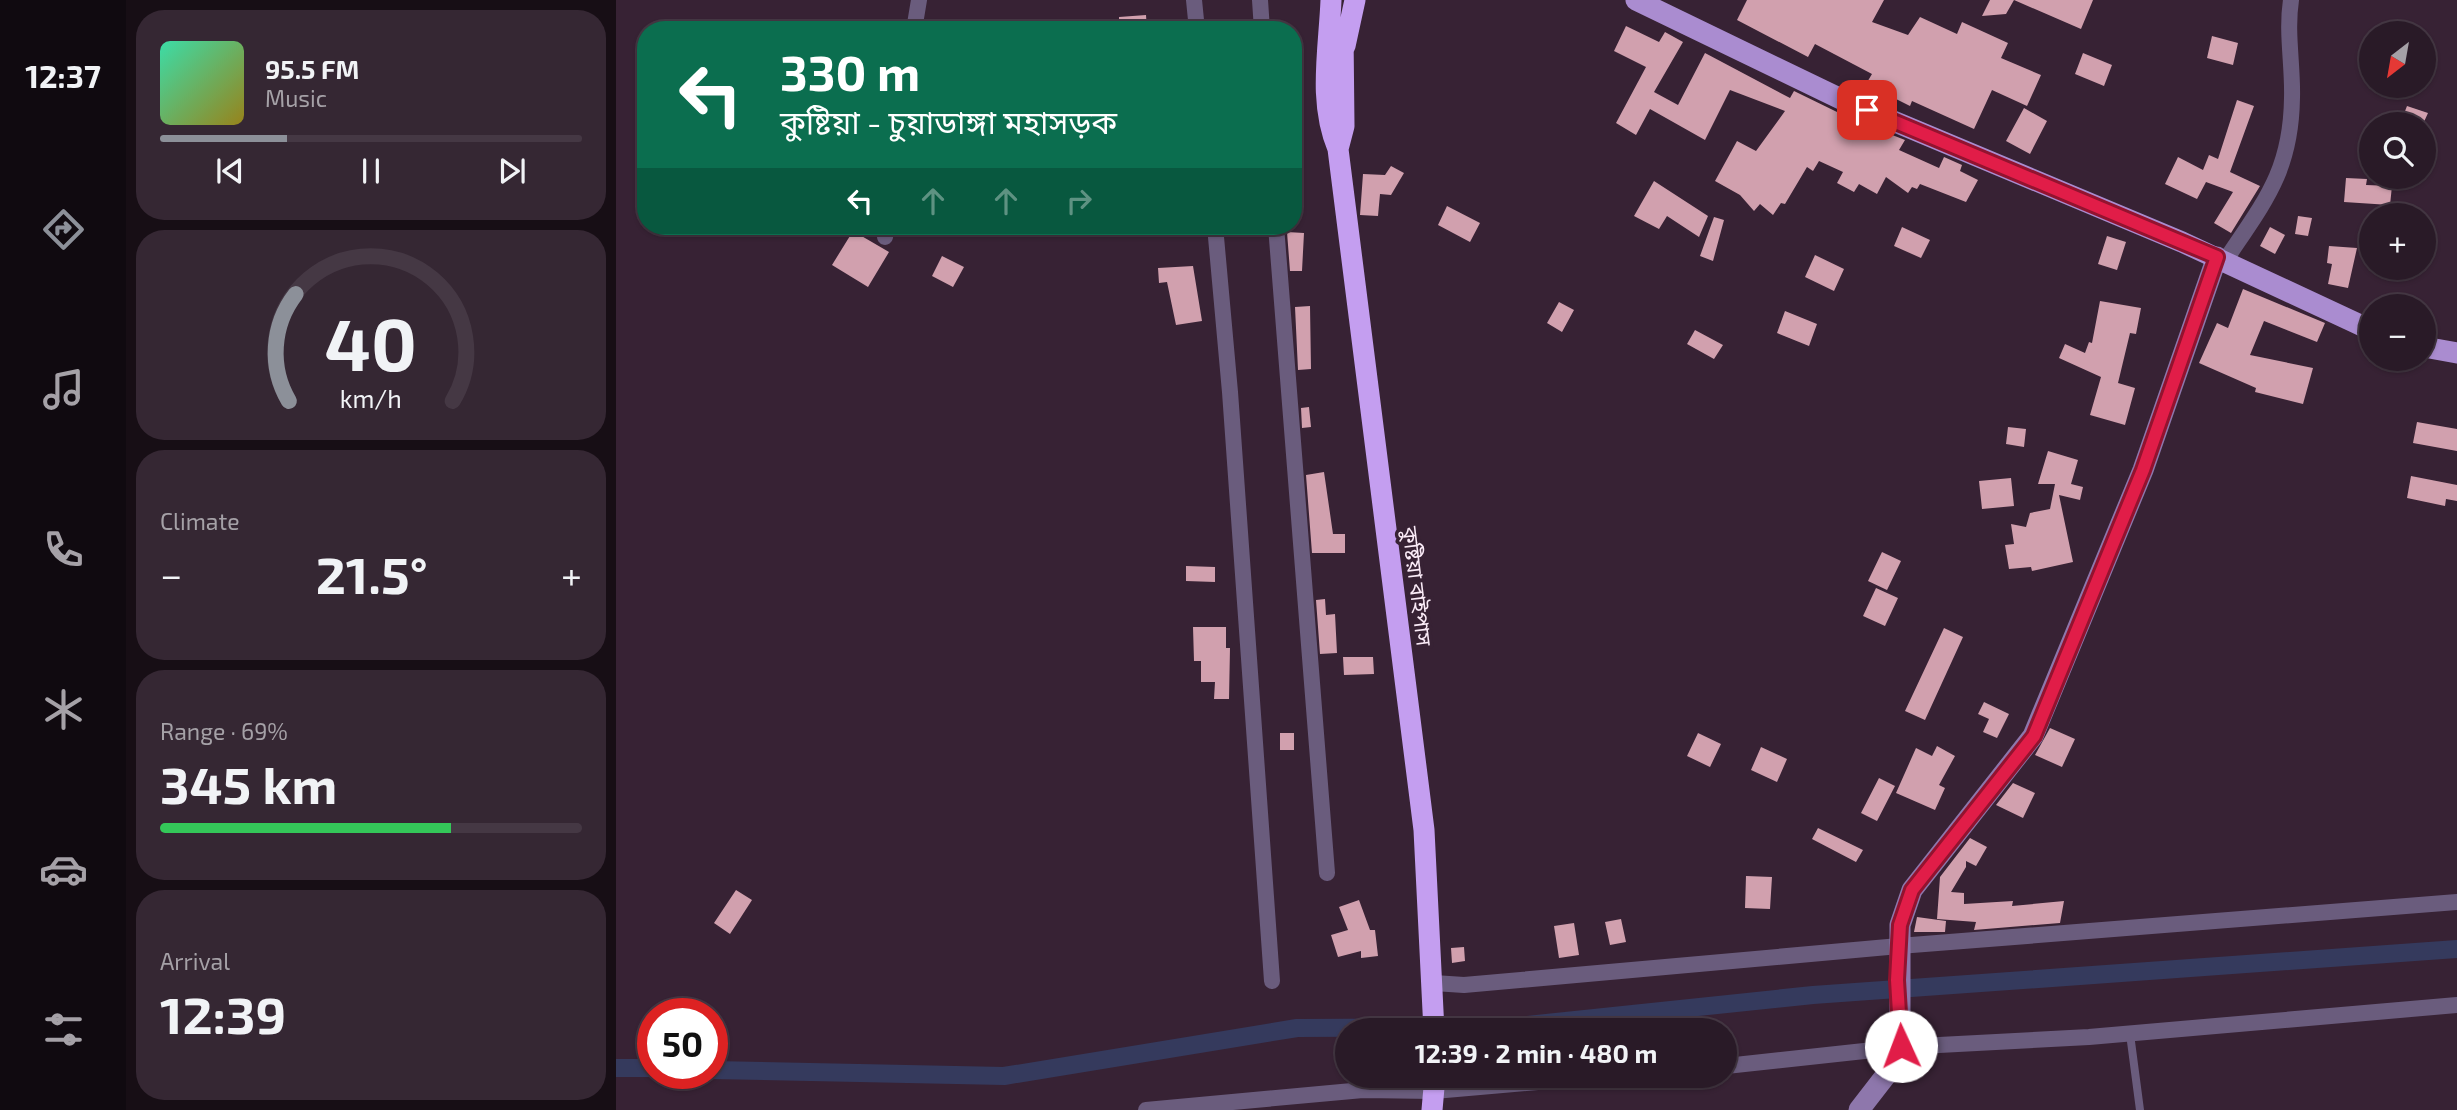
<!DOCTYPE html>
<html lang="en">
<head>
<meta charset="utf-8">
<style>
	body { margin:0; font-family:"Exo 2","Noto Sans Bengali",sans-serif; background:#352733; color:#f1f3f6; height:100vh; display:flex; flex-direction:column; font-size:26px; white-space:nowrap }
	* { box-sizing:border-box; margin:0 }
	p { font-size:23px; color:#a5a1a7 }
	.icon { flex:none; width:38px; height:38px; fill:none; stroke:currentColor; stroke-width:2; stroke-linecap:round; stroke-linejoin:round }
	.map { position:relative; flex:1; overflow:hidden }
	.side { display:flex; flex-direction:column; gap:10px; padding:10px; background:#170e15; width:490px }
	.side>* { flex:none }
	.banner { position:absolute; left:21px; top:21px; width:665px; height:214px; border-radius:28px; box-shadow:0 2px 5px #0004,0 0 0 2px #453844; background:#0b6e4f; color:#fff; overflow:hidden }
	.needle { width:46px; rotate:211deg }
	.buttons { position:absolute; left:1743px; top:21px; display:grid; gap:14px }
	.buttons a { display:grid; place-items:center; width:77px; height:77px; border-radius:50%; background:#291a27; box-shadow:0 2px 5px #0004,0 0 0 2px #453844; font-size:35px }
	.speed { position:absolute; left:21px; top:998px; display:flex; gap:14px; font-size:35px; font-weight:700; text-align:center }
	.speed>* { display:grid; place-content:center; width:91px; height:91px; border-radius:50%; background:#291a27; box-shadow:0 2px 5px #0004,0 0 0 2px #453844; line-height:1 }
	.speed .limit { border:10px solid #d22; background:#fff; color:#111 }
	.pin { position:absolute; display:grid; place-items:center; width:60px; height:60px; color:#fff; margin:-30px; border-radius:14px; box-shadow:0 4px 10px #0006 }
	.me { position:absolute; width:77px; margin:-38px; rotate:358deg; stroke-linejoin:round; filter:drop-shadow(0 0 5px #0008) }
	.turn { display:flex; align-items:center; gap:24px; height:147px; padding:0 28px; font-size:32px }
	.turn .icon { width:91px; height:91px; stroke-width:2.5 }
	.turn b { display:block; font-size:49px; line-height:60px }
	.lanes { display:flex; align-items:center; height:66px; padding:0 28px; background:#0003; justify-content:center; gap:35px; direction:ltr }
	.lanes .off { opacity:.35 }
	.big { font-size:52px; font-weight:700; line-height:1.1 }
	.side .card { flex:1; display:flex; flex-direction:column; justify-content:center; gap:10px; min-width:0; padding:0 24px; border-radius:28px; background:#352733 }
	.side .dial { align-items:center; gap:0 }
	.dial svg { height:182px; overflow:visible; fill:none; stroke:#453844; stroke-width:7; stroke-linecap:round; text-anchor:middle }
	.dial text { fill:#f1f3f6; stroke:none }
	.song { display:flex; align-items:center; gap:21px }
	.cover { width:84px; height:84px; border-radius:10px; background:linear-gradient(135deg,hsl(160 70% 55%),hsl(50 70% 35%)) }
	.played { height:7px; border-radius:4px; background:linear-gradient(90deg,#8c9099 30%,#453844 30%) }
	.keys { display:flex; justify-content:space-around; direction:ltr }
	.heat { display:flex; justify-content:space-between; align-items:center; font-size:38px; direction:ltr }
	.charge { height:10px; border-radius:5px; background:linear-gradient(90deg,#34c759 69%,#453844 0) }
	.trip { position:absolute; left:719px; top:1018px; width:402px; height:70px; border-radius:35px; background:#291a27; box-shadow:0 2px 5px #0004,0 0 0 2px #453844; font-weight:700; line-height:70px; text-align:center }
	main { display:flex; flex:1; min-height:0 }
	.tabs { display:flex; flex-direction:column; width:126px; justify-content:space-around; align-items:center; background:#100a10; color:#a5a1a7 }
	.tabs .icon { width:49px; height:49px }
	.tabs .current { color:#8c9099 }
	.tabs b { font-size:32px; color:#f1f3f6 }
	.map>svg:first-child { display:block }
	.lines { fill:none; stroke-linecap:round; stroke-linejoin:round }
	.canal { stroke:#353a5d; stroke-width:18 }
	.building { fill:#d1a0ae }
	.lane { stroke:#6a5c7d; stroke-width:8 }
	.street { stroke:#6a5c7d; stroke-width:16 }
	.secondary { stroke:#8e77ac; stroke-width:21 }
	.primary { stroke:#aa8cd0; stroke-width:21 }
	.highway { stroke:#c49ef0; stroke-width:21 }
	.route-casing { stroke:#92132f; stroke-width:18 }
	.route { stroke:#e11d48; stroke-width:12 }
	.labels { text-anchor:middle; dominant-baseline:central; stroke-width:7; stroke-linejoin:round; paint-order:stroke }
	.street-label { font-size:21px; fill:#fbecf8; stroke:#372234 }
</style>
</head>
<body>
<main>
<nav class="tabs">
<b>12:37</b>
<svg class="icon current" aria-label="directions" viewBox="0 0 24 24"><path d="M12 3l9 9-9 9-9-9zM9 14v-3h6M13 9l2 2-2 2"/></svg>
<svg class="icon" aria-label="music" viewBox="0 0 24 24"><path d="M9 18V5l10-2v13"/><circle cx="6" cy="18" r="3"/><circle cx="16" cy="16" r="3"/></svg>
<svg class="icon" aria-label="phone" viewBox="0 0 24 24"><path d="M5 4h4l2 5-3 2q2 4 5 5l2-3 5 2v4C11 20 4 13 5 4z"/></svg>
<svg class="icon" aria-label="climate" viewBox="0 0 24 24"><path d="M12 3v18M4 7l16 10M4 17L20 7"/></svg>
<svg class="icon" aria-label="car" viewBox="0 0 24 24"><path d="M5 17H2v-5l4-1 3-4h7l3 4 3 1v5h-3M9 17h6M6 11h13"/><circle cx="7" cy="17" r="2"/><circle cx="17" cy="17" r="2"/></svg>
<svg class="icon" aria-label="filters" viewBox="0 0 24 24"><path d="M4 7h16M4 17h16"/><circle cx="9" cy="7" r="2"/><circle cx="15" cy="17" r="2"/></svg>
</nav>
<section class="side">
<div class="card">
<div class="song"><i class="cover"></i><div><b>95.5 FM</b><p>Music</p></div></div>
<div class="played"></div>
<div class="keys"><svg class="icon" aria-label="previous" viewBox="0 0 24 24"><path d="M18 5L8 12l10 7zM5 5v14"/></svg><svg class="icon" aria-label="pause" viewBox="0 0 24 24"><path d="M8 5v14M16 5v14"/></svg><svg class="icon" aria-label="next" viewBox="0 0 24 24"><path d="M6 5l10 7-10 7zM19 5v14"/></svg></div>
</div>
<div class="card dial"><svg viewBox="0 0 100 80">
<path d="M14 69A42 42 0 1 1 86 69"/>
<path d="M14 69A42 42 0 0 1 17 22" stroke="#8c9099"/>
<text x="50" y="56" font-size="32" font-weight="700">40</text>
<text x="50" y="72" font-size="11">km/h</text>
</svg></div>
<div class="card"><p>Climate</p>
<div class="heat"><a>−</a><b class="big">21.5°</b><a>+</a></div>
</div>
<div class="card"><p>Range · 69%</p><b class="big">345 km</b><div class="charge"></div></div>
<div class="card"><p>Arrival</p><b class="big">12:39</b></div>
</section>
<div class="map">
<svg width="1841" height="1110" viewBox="0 0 1841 1110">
	<rect width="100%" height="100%" fill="#372234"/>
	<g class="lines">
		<path class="canal" d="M0,1068H37
			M96,1070L388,1076L681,1028L891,1027L1197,995L1841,949"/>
	</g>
	<path class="building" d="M1131,0H1268L1256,22L1292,35L1304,17L1341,34L1346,22L1392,43L1385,58L1425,75L1411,106L1376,90L1358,129L1296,101L1294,106L1250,84L1256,74L1199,44L1192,57L1121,20Z
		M1374,0H1398L1390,14L1366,16Z
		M1398,0H1477L1465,29Z
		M530,15L531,30H503V17Z
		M1010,26L1043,42L1049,32L1067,42L1038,92L1062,105L1089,53L1174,98L1178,91L1260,131L1261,129L1289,140L1283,150L1323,168L1328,157L1346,165L1344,171L1362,180L1350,202L1304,184L1301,189L1296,187L1292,193L1270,177L1261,194L1243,184L1238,192L1221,183L1227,172L1203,161L1197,171L1191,167L1169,204L1165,203L1157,215L1144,204L1138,211L1124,195L1099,181L1121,141L1140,151L1169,111L1114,90L1089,140L1034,109L1020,135L1000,123L1030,67L998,51Z
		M1596,36L1622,43L1617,65L1591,58Z
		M1467,53L1496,65L1488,86L1459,74Z
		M1621,100L1638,106L1614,172L1644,186L1615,233L1598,223L1617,192L1590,182L1581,199L1549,184L1562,157L1587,170L1593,155L1602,159Z
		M1791,106L1812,113L1807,124H1784Z
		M1408,108L1431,121L1414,154L1390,141Z
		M775,166L788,173L775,195L764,194L762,216L744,215L747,174L769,175Z
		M1730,178L1751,179L1750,185L1776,186L1774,205L1728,202Z
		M1038,181L1092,216L1083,237L1051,216L1043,229L1018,216Z
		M831,206L864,223L854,242L822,225Z
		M1682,216L1696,218L1692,236L1679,234Z
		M1098,217L1108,220L1097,261L1084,256Z
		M1286,227L1314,240L1305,258L1278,246Z
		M1654,227L1669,235L1659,254L1644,246Z
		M237,231L273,252L252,287L216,265Z
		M671,232L688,233L686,271H674Z
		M1491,236L1510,242L1501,270L1482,264Z
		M1713,246L1741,248L1732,288L1712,284L1716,264L1711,263Z
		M1199,255L1228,269L1218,291L1189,277Z
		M326,256L348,267L337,287L316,276Z
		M577,266L586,321L560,325L551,282L543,283L542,268Z
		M1627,289L1709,323L1701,342L1648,321L1634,355L1697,368L1687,404L1639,392L1640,388L1583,363L1601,323L1612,328Z
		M1484,301L1525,308L1520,334L1514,333L1502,383L1519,388L1509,425L1474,415L1485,377L1443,358L1449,344L1469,353L1473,342L1476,343Z
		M943,302L958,310L946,332L931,323Z
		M694,306L695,369L682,370L679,307Z
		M1169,311L1201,324L1193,346L1161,333Z
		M1079,330L1107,345L1098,359L1071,344Z
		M693,407L695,427L686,428L685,408Z
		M1801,422L1841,429V451L1797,443Z
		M1392,427L1410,429L1408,447L1390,444Z
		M1432,451L1462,460L1455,484L1467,487L1464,500L1443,495L1457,562L1416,571L1415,567L1393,569L1389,545L1398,544L1395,524L1410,527L1414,513L1434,509L1439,484H1422Z
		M708,472L717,534H729V553H696L690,475Z
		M1795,476L1841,485V501L1830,499L1829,506L1791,498Z
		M1395,478L1398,506L1366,509L1363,481Z
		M1266,552L1285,561L1271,590L1252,581Z
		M570,566L599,567V582L570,581Z
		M1260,588L1282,598L1269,626L1247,616Z
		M709,599L710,615L719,614L721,653L704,654L700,600Z
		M577,627H610V648H614L613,699H598L599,682H585V661H578Z
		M1328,628L1347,637L1309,720L1289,711Z
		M727,657H757L758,674L728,675Z
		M1368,702L1393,714L1381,738L1367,732L1373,719L1362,714Z
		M1434,728L1459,739L1446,767L1419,755Z
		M664,733H678V750H664Z
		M1082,733L1105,744L1094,767L1071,756Z
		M1321,746L1339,756L1323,785L1329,788L1319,810L1280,793L1300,748L1316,756Z
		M1145,747L1171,759L1161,782L1135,770Z
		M1263,778L1279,786L1261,821L1245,813Z
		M1397,783L1419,793L1407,818L1380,805Z
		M1202,828L1247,850L1240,862L1196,839Z
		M1354,838L1371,847L1360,866L1350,861V867L1335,892L1348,893V904L1397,901L1396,906L1448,901L1444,923L1358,930L1360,922L1321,919L1324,877Z
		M1130,876L1156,877L1154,909L1129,908Z
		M120,890L136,900L114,934L98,923Z
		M743,900L754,930H759L762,956L745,958V951L722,957L715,935L732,930L723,907Z
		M1301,917L1330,921L1329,932H1298Z
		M1005,919L1010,942L994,945L989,922Z
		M958,923L963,955L943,958L938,926Z
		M848,947L849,961L836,963L835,948Z"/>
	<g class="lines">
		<path class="lane" d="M1514,1034L1524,1110"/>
		<path class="street" d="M578,0L581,30
			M644,0L646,30
			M298,30L303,0
			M599,226L614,392L656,981
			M660,226L711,873
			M269,237L271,226
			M1609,261C1648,202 1675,172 1676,98C1677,65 1670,33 1675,0
			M818,983L848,985L1283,946L1841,902
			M1110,1066L1285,1047L1473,1037L1841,1005
			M530,1110L747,1090L818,1091L991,1076"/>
		<path class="secondary" d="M1243,1110L1284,1057V925L1296,890L1417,736L1527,470L1601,257"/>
		<path class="primary" d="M1020,0L1227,100L1566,242L1755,330
			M1808,347L1841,353"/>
		<path class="highway" d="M715,0C713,50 702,102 722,149L808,830L818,1031
			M729,46L739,0
			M722,149L728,126L727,33
			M816,1110L819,1076"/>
	</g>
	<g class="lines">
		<defs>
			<path id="route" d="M1251,110L1601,257L1527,470L1418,736L1296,890L1284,925L1281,980L1285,1046"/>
		</defs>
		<use href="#route" class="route-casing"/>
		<use href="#route" class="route"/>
	</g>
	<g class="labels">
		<g class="street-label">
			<text transform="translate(802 586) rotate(83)">কুষ্টিয়া বাইপাস</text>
		</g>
	</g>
</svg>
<div class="buttons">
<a><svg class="needle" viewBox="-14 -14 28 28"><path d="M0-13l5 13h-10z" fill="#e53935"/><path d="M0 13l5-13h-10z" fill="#a5a1a7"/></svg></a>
<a><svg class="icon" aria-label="search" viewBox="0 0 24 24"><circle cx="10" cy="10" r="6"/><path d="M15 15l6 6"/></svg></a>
<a>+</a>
<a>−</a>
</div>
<div class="speed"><div class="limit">50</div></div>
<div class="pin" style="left:1251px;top:110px;background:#d93025"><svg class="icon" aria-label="arrive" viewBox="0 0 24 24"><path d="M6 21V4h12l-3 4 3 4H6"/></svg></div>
<svg class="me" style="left:1285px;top:1046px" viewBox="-20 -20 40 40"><circle r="19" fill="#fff"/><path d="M0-13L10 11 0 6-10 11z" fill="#e11d48"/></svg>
<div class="trip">12:39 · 2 min · 480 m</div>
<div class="banner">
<div class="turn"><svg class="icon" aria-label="left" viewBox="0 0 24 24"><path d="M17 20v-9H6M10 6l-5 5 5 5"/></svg><div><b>330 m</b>কুষ্টিয়া - চুয়াডাঙ্গা মহাসড়ক</div></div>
<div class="lanes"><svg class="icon" aria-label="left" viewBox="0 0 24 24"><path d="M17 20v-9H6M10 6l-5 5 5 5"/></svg><svg class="icon off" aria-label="ahead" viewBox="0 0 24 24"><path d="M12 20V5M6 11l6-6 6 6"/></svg><svg class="icon off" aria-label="ahead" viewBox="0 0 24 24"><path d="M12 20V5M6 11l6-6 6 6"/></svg><svg class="icon off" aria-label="right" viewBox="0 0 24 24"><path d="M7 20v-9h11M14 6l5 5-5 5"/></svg></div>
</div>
</div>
</main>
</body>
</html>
